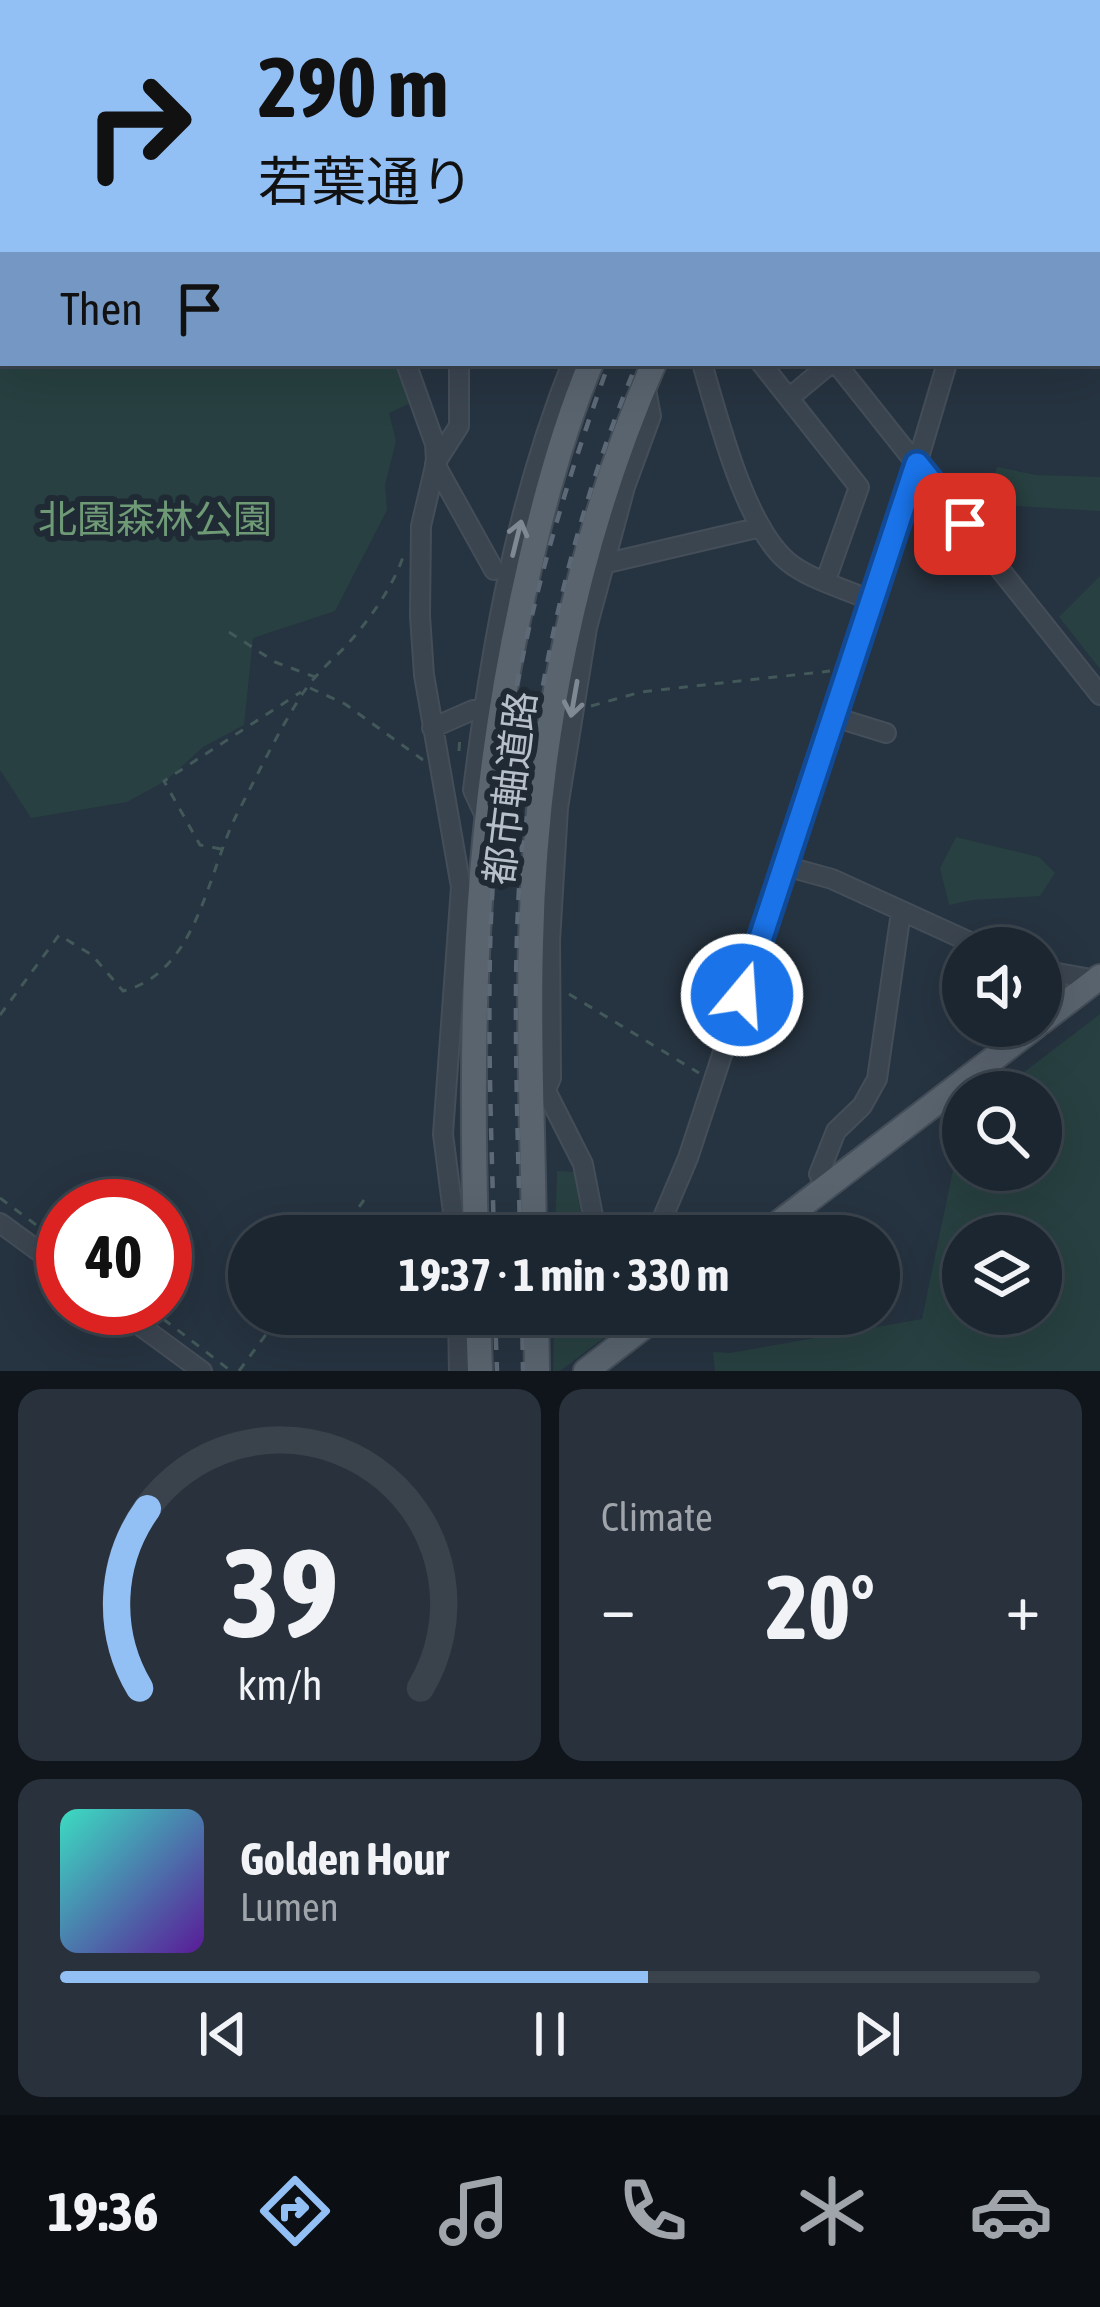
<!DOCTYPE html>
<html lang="en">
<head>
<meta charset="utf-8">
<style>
	body { margin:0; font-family:"Asap Condensed","Noto Sans JP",sans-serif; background:#29323c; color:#f1f3f6; height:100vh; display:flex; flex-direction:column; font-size:45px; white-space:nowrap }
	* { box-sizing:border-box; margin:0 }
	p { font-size:39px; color:#a0a5ab }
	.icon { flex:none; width:66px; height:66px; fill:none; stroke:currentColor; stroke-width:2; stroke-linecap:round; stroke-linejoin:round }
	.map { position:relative; height:1371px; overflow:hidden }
	.drawer { display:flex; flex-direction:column; gap:18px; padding:18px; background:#0f151a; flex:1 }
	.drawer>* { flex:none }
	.hud { position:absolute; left:0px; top:0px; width:1101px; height:366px; box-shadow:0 12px 48px #0002,0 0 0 3px #3a434c; background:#92bff4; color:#111; overflow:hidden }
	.buttons { position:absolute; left:942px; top:927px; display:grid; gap:24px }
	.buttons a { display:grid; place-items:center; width:120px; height:120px; border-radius:50%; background:#1c2630; box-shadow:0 12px 48px #0002,0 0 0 3px #3a434c; font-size:60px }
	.speed { position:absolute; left:36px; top:1179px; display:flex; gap:24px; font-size:60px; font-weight:700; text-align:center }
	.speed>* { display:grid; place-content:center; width:156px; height:156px; border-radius:50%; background:#1c2630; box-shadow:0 12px 48px #0002,0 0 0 3px #3a434c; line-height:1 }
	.speed .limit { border:18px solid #d22; background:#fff; color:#111 }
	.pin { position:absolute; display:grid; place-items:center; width:102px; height:102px; color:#fff; margin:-51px; border-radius:24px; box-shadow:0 6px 18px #0006 }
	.me { position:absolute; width:132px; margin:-66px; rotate:18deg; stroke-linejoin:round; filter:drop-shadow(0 0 9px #0008) }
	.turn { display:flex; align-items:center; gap:42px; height:252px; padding:0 60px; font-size:54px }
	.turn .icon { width:156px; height:156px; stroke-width:2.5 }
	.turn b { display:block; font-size:84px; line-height:102px }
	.then { display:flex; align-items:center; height:114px; padding:0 60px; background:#0003; gap:24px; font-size:45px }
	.big { font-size:90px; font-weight:700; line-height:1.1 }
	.drawer .tile { flex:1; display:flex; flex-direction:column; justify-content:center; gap:18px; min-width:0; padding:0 42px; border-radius:24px; background:#29323c }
	.drawer .dial { align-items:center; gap:0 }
	.dial svg { height:312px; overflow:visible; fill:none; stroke:#3a434c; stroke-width:7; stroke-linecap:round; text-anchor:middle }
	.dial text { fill:#f1f3f6; stroke:none }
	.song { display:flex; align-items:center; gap:36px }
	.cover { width:144px; height:144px; border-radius:18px; background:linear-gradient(135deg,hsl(170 70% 55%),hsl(270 70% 35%)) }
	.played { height:12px; border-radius:6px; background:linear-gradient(90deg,#92bff4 60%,#3a434c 60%) }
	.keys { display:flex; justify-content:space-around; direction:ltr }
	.heat { display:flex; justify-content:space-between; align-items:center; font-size:66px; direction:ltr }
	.drawer .tiles { flex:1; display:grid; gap:18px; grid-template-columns:1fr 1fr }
	.tile:last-child { grid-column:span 2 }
	.trip { position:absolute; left:228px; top:1215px; width:672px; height:120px; border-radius:60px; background:#1c2630; box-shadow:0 12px 48px #0002,0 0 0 3px #3a434c; font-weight:700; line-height:120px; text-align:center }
	.tab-bar { display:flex; height:192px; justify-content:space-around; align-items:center; background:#0b0f13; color:#a0a5ab }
	.tab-bar .icon { width:84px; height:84px }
	.tab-bar .on { color:#92bff4 }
	.tab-bar b { font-size:54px; color:#f1f3f6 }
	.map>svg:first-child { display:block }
	.green { fill:#284041; fill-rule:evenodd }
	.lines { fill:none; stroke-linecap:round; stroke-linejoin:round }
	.stream { stroke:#1a2b3e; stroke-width:4.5 }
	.minor-casing { stroke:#444e59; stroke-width:22 }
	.major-casing { stroke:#444e59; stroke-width:28 }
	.path { stroke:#425859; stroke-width:3; stroke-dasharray:9 9; stroke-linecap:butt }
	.minor { stroke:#3b4550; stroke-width:18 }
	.major { stroke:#59646f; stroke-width:24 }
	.rail { stroke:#5d6976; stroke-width:4.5; stroke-dasharray:12 12; stroke-linecap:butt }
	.oneway { stroke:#7f8993 }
	.route-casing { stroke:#114b97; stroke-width:30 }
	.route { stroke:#1a73e8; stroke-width:21 }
	.labels { text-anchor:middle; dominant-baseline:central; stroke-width:12; stroke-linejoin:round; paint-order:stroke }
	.park-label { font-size:39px; fill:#6f9a76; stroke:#1f2a35 }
	.street-label { font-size:39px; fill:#b7c0ca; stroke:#1f2a35 }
</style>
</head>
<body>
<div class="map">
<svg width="1100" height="1371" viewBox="0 0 1100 1371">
	<rect width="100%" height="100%" fill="#263340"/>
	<path class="green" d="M51,0H388L10,3Z
		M0,192L3,363H402L415,401L389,413L396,441L385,485L387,510L335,611L253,638L244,725L203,747L167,780L127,802L31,818L0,770Z
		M997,467L1036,475L1100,477V511L1014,506L989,493Z
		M1100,576V669L1059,617Z
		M956,837L1039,857L1055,873L1040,896L972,900L949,905L940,868Z
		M1100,1014V1371H715L713,1352L730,1353L922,1319L963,1122V1170H1041V1092H998ZM1041,1236V1314H963V1236Z
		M557,1171L574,1172L583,1229L593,1236H555Z
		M554,1314H628L612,1332L560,1371H553Z"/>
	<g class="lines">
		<path class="stream" d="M262,3L275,0
			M0,28H3"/>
		<defs>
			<path id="minor" d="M186,0V3
				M548,0L550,3
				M977,0L981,3
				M457,3L460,0
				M603,3L607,0
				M1023,3L1026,0
				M1098,71L1100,68
				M0,103H3
				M1098,178L1100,177
				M0,180L3,179
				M406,363L435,444L436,462L421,526L420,616L424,675L461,887L443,1134L456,1236
				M702,363C718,417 744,524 787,561C808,579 846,589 872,601
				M761,363L859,487L826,580
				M836,363L1100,695
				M789,398L831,363
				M436,462L459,426V363
				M435,464L494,570
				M603,564L761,527
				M834,717L886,733
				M432,728L473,710H483
				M485,816L473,790C491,645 517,499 572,363
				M785,866L832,879L983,948
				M1041,970L1097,980
				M541,1081L583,1164L594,1221L612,1236
				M532,1092L548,1085L551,1078L550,941L558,808L587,628L625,487L651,416L645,384
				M827,1186L819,1174L836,1131L862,1106L877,1079L901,912
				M0,1223L63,1269
				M655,1236L688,1158L917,464L947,363
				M116,1308L202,1371
				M458,1314L459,1371"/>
			<path id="major" d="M778,3L781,0
				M855,3L857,0
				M1041,1022L1100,977
				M476,1236C469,1010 476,804 526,582C542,508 562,432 591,363
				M534,1236C533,1138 528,1040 531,943C535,745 575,544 654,363
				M762,1236L1036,1026
				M478,1314L480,1371
				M536,1314L537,1371
				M586,1371L660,1314"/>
		</defs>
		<use href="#minor" class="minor-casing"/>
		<use href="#major" class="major-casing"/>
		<path class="path" d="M0,347H3
			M229,632L275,662L315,677
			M310,688L345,704L423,760
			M591,706L641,692L830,671
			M459,751L460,735
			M221,849L200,845L164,781L301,692
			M569,994L699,1073
			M0,1015L59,935L92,955L123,991C198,972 207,873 237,814C258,774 278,731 303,693C314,676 332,660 345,647C368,622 394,586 404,554
			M0,1198L63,1245
			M338,1236L364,1200
			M149,1308L231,1371
			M239,1371L281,1314"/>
		<use href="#minor" class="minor"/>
		<use href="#major" class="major"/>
		<path class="rail" d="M803,3L805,0
			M833,3L835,0
			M494,1236C490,1085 483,929 502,779C520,636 560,498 609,363
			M520,1236C518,1135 514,1034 517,934C523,741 562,542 637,363
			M495,1314L497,1371
			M522,1314L523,1371"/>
	</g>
	<defs><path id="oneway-shaft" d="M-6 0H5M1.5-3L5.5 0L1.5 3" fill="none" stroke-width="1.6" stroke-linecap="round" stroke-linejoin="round" transform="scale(3)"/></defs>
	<g class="oneway">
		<use href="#oneway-shaft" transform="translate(517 538) rotate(-76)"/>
		<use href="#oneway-shaft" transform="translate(574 699) rotate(100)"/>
	</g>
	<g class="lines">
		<defs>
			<path id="route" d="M742,995L917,464L965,524"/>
		</defs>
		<use href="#route" class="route-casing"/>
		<use href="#route" class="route"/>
	</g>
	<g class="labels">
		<g class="park-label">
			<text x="155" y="519">北園森林公園</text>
		</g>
		<g class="street-label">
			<text transform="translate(510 788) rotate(-83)">都市軸道路</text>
		</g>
	</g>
</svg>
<div class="buttons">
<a><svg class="icon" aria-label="sound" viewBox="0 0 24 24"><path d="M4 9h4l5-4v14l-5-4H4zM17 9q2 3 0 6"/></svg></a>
<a><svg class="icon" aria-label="search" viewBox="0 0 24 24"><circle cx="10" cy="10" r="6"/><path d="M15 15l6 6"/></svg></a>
<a><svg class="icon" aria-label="layers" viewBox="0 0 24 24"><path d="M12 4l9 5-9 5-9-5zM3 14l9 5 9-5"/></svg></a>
</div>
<div class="speed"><div class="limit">40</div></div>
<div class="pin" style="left:965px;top:524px;background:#d93025"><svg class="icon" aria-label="arrive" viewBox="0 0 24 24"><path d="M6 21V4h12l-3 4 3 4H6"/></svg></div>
<svg class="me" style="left:742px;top:995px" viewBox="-20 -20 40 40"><circle r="17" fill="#1a73e8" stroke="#fff" stroke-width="3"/><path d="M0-11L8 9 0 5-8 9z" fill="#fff"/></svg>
<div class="trip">19:37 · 1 min · 330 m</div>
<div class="hud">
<div class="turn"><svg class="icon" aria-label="right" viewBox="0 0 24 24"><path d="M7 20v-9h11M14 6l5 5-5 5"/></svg><div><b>290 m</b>若葉通り</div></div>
<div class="then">Then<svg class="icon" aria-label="arrive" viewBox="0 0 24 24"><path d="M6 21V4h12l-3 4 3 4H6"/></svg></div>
</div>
</div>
<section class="drawer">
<div class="tiles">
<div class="tile dial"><svg viewBox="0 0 100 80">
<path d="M14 69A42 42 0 1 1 86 69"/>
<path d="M14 69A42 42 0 0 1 16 23" stroke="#92bff4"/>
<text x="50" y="56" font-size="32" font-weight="700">39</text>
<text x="50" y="72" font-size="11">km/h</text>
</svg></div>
<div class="tile"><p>Climate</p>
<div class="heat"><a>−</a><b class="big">20°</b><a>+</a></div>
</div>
<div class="tile">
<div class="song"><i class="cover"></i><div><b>Golden Hour</b><p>Lumen</p></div></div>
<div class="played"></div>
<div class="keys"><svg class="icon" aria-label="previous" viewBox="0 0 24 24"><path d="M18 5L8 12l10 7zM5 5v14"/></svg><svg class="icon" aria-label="pause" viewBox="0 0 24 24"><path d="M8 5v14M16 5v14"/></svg><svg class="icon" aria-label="next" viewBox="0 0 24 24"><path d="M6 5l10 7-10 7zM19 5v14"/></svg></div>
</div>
</div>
</section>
<nav class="tab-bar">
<b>19:36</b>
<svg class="icon on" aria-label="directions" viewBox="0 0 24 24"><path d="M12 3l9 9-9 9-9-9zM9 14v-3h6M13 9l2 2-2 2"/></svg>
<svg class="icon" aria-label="music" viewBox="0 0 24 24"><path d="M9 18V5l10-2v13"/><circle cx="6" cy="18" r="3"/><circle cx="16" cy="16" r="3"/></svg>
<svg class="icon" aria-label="phone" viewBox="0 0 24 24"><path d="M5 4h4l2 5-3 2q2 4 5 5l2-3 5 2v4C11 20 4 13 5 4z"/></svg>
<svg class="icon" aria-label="climate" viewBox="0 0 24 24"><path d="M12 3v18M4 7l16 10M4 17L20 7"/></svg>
<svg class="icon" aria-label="car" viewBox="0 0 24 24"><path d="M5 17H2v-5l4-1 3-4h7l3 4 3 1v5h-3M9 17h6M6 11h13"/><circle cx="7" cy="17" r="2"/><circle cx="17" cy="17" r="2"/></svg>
</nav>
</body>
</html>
